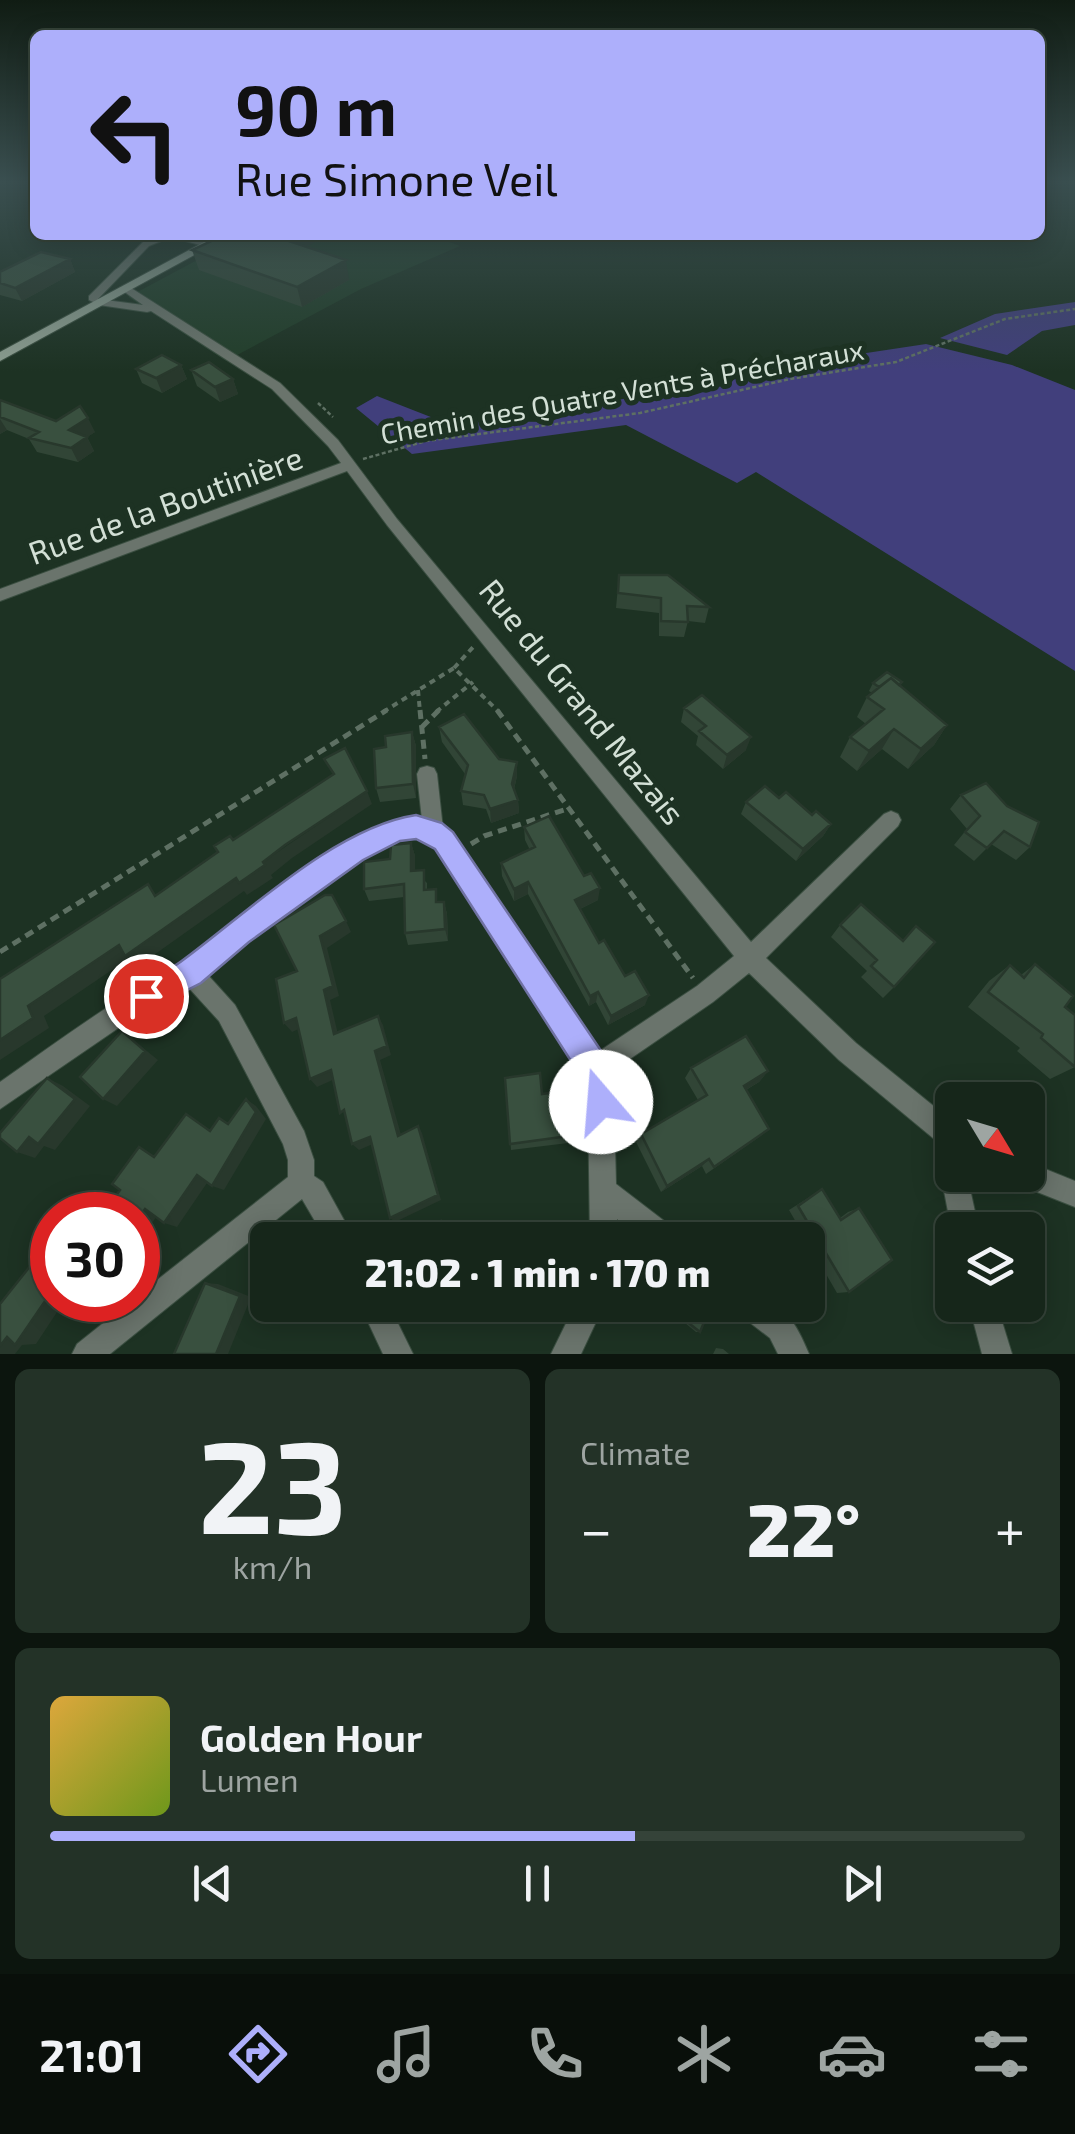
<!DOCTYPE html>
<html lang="en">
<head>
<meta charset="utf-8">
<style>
	body { margin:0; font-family:"Exo 2",sans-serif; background:#233227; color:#f1f3f6; height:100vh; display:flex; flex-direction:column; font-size:38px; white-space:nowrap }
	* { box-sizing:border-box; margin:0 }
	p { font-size:32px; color:#9ea5a2 }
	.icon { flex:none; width:55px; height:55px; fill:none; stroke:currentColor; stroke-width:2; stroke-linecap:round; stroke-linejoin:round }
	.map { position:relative; height:1354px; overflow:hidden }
	.details { display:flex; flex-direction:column; gap:15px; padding:15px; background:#0c150e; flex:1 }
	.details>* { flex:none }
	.hud { position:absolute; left:30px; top:30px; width:1015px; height:210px; border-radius:15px; box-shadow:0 5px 25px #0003,0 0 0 2px #354339; background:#adaffb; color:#111; overflow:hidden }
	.needle { width:65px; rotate:128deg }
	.buttons { position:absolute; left:935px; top:1082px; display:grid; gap:20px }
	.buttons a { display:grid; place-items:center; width:110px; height:110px; border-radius:15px; background:#16261a; box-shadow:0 5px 25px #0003,0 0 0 2px #354339; font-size:50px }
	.speed { position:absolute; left:30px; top:1192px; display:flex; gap:20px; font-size:50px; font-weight:700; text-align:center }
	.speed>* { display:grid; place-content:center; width:130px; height:130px; border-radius:50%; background:#16261a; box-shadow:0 5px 25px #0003,0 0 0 2px #354339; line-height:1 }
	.speed .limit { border:15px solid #d22; background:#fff; color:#111 }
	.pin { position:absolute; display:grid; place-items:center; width:85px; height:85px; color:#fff; margin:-42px; border:5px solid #fff; border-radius:50%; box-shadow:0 2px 10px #0007 }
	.me { position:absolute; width:110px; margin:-55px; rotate:342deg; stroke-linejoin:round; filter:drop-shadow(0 0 8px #0008) }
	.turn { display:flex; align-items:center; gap:35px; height:210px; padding:0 40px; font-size:45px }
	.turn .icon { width:130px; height:130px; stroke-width:2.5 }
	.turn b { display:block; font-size:70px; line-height:85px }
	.big { font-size:75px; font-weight:800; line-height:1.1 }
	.details .card { flex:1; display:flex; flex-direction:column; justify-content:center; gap:15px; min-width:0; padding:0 35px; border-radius:15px; background:#233227 }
	.details .dial { align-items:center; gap:0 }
	.dial b { font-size:130px; line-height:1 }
	.song { display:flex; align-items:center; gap:30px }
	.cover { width:120px; height:120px; border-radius:15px; background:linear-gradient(135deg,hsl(40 70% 55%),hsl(80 70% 35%)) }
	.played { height:10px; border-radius:5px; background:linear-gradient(90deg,#adaffb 60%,#354339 60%) }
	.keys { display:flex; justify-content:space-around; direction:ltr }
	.heat { display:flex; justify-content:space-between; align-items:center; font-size:55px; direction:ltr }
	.details .tiles { flex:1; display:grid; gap:15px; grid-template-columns:1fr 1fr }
	.card:last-child { grid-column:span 2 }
	.trip { position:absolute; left:250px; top:1222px; width:575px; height:100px; border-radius:15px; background:#16261a; box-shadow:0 5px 25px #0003,0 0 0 2px #354339; font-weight:800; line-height:100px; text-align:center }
	.tabs { display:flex; height:160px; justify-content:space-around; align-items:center; background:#090f0a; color:#9ea5a2 }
	.tabs .icon { width:70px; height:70px }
	.tabs .current { color:#adaffb }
	.tabs b { font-size:45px; color:#f1f3f6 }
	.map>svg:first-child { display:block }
	.built { fill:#223e2a }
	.green { fill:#413f7c }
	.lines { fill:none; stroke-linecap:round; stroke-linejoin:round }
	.street-casing { stroke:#3a4e40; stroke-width:2 }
	.secondary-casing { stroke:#3a4e40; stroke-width:2 }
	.path-far2 { stroke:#5e7063; stroke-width:2.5; stroke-dasharray:4 2.5; stroke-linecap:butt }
	.path-far1 { stroke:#5e7063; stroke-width:4; stroke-dasharray:6 5; stroke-linecap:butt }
	.path { stroke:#5e7063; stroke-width:5; stroke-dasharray:9 6; stroke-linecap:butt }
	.street { fill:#6a746c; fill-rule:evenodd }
	.secondary { fill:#8c9d90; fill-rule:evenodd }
	.wall { fill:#314536 }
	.shaded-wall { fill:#28382c }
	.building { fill:#39503f; stroke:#28382c; stroke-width:2.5 }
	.route { fill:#adaffb; stroke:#7072a3; stroke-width:2.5 }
	.labels { text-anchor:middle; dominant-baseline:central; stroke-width:10; stroke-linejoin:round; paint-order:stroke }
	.far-street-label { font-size:28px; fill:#d3e0d6; stroke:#1d3223 }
	.street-label { font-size:32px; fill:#d3e0d6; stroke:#1d3223 }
</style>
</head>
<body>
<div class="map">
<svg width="1075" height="1354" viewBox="0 0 1075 1354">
	<rect width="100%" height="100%" fill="#1d3223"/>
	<path class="built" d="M244,235H430L460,246L361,289L226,361L128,297Z"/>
	<path class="green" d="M1075,302V325L1042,331L1007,355L940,338L995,314Z
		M926,344L1012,365L1075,390V671L756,472L737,483L626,425L412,454L356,408L377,396L441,421L549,422L600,403L640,396L688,397L731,383L740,372Z"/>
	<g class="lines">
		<defs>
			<path id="street" d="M160,235H184L212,244L207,247L171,237L149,246L98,299L143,305L119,288L128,286L280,383L338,440L397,519L751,942L884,814L891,811L898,814L901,820L898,826L766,958L856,1043L952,1121V1175H967L979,1230H952V1233L941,1175L939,1143L839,1060L749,973L713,1002L608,1074L614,1103L616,1184L676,1230L680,1240H644L617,1219L618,1240H590L588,1103L583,1073L437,848C428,841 420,836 408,837C357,841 250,941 207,974L235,1005L304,1131L314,1160V1176L323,1182L355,1240H326L302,1199L110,1354H72L77,1344L132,1300H138V1295L288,1177V1160L283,1144L219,1021L188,987L136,1016L0,1109V1082C44,1051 88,1019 134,990C149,981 166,975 182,965C236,930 357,809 422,820L417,774L420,768L427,766L434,768L437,774L443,829L451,834L598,1052L697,986L734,956L387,525L347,471L0,601V589L341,463L328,446L272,389L151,311L147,312L99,305L89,300V296L143,242Z
				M1028,1162L1075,1181V1207L1017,1184L1013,1175H1028Z
				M360,1305H389L413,1354H383Z
				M575,1305H604L581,1354H551Z
				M736,1305C783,1305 790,1309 809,1354H778L770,1338L740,1315Z
				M969,1305H997L1012,1354H982Z"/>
			<path id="secondary" d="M217,235H231L0,361V352Z"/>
		</defs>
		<use href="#street" class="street-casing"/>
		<use href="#secondary" class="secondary-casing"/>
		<path class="path-far2" d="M318,403L333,417
			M363,459L426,441L640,413L790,379L896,362L1005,319L1075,309"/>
		<path class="path-far1" d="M454,668L474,646
			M418,690L420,712
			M383,712L454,668L499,712
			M436,712L473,682"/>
		<path class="path" d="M420,710L425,759
			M497,710L693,978
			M422,727L439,710
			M471,844L484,836L570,808
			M0,952L387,710"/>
		<use href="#street" class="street"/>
		<use href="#secondary" class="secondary"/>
	</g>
	<path class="wall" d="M306,247L349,280L302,307L199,270L192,250Z
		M70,259L75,272L22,301L0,295V272Z
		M181,365L187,379L162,393L142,383L136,369Z
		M191,370L233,379L238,394L220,402L197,386Z
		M0,400L56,421L95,432L87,437L94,451L78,462L37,452L29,439L7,430L0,434Z
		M619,575L709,607L705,623L688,621L684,637L659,636V613L616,608Z
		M902,682L900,685L947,725L934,745L908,769L882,749L857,771L840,757L850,737L866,724L857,717L867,697L872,693L869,691L873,683Z
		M684,708L746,750L723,769L696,745L698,736L681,722Z
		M439,727L499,759L517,762V776L514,790L518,800L519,813L491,823L486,809L463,805L461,791L465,774L442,742Z
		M412,732L416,746V798L380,802L376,788L386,747Z
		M961,795L1030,847L1016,860L991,844L974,861L954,845L967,829L950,809Z
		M779,798L831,824L823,836L796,861L741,814L746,802Z
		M524,827L598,900L580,909L599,943L645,1005L608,1025L596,1002L589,1006L528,894L514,901L502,876L501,863L530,850L525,840Z
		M411,843L415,856V871L427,883V889L438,902H444L447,914L448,941L408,945L405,933L404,897L369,901L364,889L390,859Z
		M840,925L902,941L894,987L883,998L861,977L867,971L831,937Z
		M1035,964L1065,1007L1075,1067L1050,1079L1017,1051L1020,1048L968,1007L989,981L1010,965L1021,975Z
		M691,1068L768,1071L759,1082L746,1090L759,1137L706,1174L702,1166L661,1192L636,1142L641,1134L698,1100L685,1078Z
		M505,1078L542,1094L569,1136L568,1143L511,1150Z
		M822,1189L840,1218L848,1212L859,1208L849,1292L837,1293L789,1210Z
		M663,1305H711L700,1332H696Z
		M716,1348L723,1349L729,1354H713Z"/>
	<path class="shaded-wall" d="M287,235H329L285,258L280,238Z
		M70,259L75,272L22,301L15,288Z
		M346,260L349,280L302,307L297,287Z
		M181,365L187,379L162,393L156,378Z
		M233,379L238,394L220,402L215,387Z
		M88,418L95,432L77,444L69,430Z
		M0,419L7,430L0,434Z
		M87,437L94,451L78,462L71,448Z
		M947,725L934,745L908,769L921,749Z
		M894,729L882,749L857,771L869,751Z
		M412,732L416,746V798L413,784Z
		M751,737L746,750L723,769L727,755Z
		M517,762V776L512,797V784Z
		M367,791L372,804L292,858L271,875L273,878L247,895L244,891L137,967L128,959L44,1016L49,1028L0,1060V1040L28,1006L119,945L263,862Z
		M518,800L519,813L491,823L490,809Z
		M831,824L823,836L796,861L803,849Z
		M411,843L415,856V884L411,871Z
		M528,882V894L514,901V889Z
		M600,888L598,900L574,912L575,900Z
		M444,902L447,914L448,941L445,929Z
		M346,921L351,932L327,948L339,996L330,1000L340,1043L334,1034L324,990L320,936Z
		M598,992L596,1002L589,1006L590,996Z
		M649,995L645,1005L608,1025L611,1016Z
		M378,1016L383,1025L391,1055L380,1060L403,1142L398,1136L375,1051Z
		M296,1018L303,1027L292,1032L284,1023Z
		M122,1031L158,1060L117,1106L103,1099Z
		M331,1070L337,1078L317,1087L310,1079Z
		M768,1071L759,1082L735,1096L744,1086Z
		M47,1078L63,1086L90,1106L55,1150L44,1146L35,1158L17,1152Z
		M246,1099L256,1106L266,1119L224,1190L212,1186Z
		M418,1126L422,1133L441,1200L395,1222L390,1218Z
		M370,1137L375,1143L359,1150L352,1144Z
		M709,1159L702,1166L661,1192L667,1186Z
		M197,1175L209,1180L177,1227L164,1223Z
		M145,1209L159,1213L138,1243V1219Z
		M31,1265L50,1267L52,1269V1284Z
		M205,1283L218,1284L251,1297L228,1354H216Z
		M52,1291V1300H65L36,1344L22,1345L15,1354H0V1346L7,1337Z"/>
	<path class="building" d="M224,235H287L280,238L346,260L297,287L192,250Z
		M41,252L70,259L15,288L0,283V272Z
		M162,355L181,365L156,378L136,369Z
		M209,362L233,379L215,387L191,370Z
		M0,400L56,421L80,406L88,418L69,430L87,437L71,448L29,438L39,432L0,417Z
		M619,575H668L709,607L687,606L688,622L661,621V598L618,593Z
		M887,672L902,682L899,685L891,678L879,687L873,683Z
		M891,678L947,725L921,749L894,729L869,751L850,737L884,709L867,697Z
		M702,695L751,737L727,755L699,731L706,726L684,708Z
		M464,714L499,759L517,762L512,784L518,800L490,809L484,795L461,791L468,765L439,727Z
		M412,732L413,784L376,788L374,749L386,747L385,736Z
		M345,748L367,791L285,845L263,862L265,865L239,883L236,878L125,956L119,945L28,1006L33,1018L0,1040V979L148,884L155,896L218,852L214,846L230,836L233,840L334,774L324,759Z
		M986,783L1007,806L1039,822L1030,847L1004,831L987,848L965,832L980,816L961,795Z
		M765,786L779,798L786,792L812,815L816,811L831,824L803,849L746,802Z
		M549,816L584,876L591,873L600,888L575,900L599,943L604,940L625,976L635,971L649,995L611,1016L598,992L590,996L528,882L514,889L501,863L535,847L524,827Z
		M411,843V871L424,870V890L436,889V902H444L445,929L405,933L404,884L364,889V862L390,859L391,845Z
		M325,895H332L346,921L320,936L333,986L324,990L334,1034L378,1016L387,1046L375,1051L398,1136L418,1126L438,1195L390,1218L370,1137L352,1144L344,1110L340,1113L331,1070L310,1079L296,1018L284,1023L276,979L297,971L274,925Z
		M861,904L903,941L916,926L935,942L894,987L871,966L877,960L840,925Z
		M1035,964L1073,996L1065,1007L1075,1015V1067L1041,1038L1043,1034L988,992L1010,965L1024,978Z
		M122,1031L145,1051L103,1099L80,1077Z
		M746,1036L768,1071L744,1086L769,1129L714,1167L709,1159L667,1186L641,1134L707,1095L691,1068Z
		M540,1073L542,1094L563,1091L569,1136L510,1144L505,1078Z
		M47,1078L75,1099L38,1144L29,1137L17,1152L0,1138V1133Z
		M246,1099L256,1112L212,1186L197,1175L164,1223L145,1209L138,1219V1215H102L120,1190L112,1184L139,1147L154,1157L186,1114L210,1131L219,1118L228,1124Z
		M822,1189L841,1220L859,1208L892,1260L849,1292L798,1206Z
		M441,1221L452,1240H419Z
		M31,1265L52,1284V1291L15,1345L7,1337L0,1346V1304Z
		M205,1283L240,1296L216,1354H174Z
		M435,1305H450L440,1314Z
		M666,1305H711L700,1332Z"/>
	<linearGradient id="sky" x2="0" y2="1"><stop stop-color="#101c13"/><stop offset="0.49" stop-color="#3a4f50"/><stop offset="1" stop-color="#3a4f50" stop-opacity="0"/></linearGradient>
	<rect width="1075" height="371" fill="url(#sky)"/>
	<path class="route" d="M416,815L442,823L453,832L606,1058L617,1102L613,1114L601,1119L589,1114L580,1075L435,849L416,839L400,841L363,860L249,942L201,983L146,1011L135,1007L131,996L135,986C151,978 169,971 183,960C247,913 336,827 416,815Z"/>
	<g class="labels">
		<g class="far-street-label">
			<text transform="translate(622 391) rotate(-10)">Chemin des Quatre Vents à Précharaux</text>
		</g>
		<g class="street-label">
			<text transform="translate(165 504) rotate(-20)">Rue de la Boutinière</text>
			<text transform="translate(583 701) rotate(51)">Rue du Grand Mazais</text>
		</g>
	</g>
</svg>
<div class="buttons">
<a><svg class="needle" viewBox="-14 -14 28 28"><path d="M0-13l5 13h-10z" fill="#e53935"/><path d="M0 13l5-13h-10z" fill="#9ea5a2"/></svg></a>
<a><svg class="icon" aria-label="layers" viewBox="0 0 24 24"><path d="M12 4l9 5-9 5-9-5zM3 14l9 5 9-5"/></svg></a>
</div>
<div class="speed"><div class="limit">30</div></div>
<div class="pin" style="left:146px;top:996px;background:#d93025"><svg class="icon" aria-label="arrive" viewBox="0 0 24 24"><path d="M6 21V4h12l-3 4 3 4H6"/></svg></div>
<svg class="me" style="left:601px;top:1102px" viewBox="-20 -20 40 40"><circle r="19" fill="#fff"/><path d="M0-13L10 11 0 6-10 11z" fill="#adaffb"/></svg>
<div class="trip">21:02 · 1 min · 170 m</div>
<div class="hud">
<div class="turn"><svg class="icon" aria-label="left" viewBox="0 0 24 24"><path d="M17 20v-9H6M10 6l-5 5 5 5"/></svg><div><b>90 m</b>Rue Simone Veil</div></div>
</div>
</div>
<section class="details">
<div class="tiles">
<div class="card dial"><b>23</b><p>km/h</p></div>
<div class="card"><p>Climate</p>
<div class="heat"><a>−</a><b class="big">22°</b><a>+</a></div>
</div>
<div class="card">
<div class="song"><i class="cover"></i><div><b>Golden Hour</b><p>Lumen</p></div></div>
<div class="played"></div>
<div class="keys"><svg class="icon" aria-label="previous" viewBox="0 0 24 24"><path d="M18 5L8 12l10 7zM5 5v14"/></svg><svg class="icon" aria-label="pause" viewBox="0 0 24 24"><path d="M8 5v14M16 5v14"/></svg><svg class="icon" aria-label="next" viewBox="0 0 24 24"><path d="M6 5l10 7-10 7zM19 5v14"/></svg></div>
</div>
</div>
</section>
<nav class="tabs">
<b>21:01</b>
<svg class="icon current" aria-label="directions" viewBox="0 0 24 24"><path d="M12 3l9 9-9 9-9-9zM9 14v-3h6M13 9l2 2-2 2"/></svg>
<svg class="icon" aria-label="music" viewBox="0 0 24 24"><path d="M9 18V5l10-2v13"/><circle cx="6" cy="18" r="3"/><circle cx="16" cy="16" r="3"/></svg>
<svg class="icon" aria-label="phone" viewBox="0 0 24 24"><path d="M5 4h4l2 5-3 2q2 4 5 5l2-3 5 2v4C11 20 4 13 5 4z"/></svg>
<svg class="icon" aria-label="climate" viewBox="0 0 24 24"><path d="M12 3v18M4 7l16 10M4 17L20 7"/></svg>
<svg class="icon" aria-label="car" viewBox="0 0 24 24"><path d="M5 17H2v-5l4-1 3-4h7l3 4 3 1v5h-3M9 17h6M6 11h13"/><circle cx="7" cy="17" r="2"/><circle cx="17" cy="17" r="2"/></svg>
<svg class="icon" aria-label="filters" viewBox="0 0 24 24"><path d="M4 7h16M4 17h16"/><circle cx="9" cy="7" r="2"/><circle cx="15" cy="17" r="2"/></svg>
</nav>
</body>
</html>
